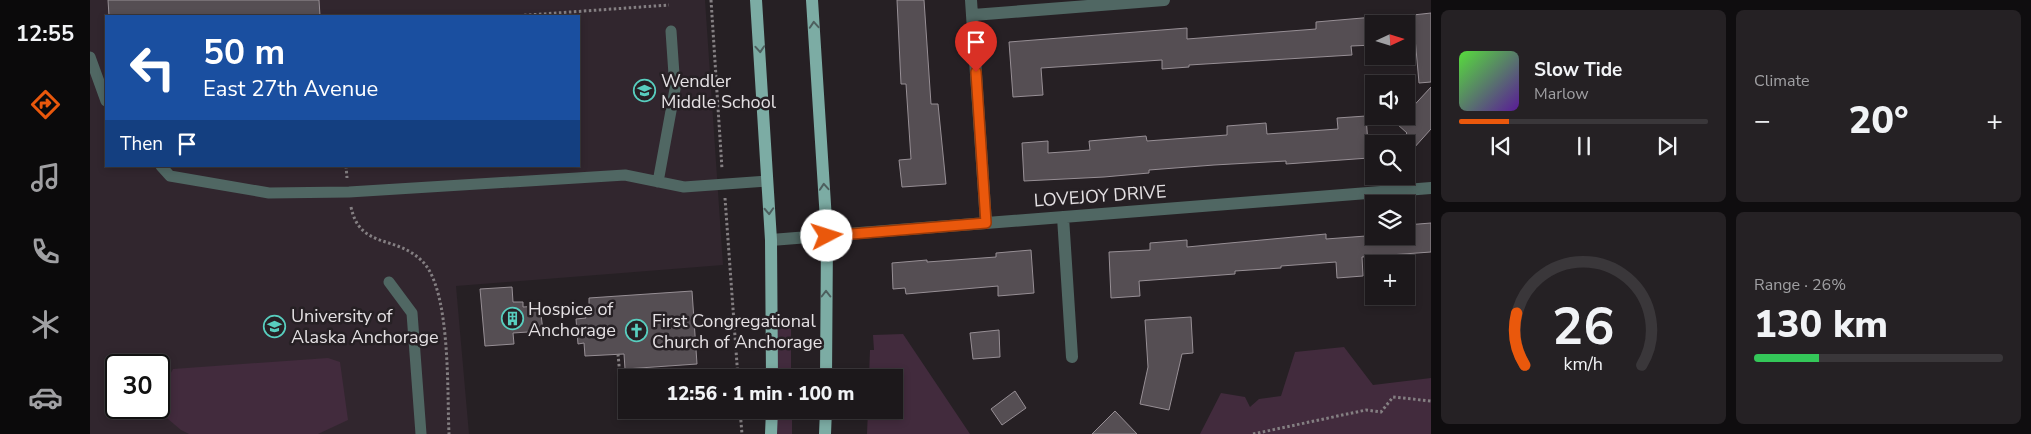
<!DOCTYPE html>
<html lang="en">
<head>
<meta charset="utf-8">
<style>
	body { margin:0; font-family:"Nunito Sans",sans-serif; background:#252124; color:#f1f3f6; height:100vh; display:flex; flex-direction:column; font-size:19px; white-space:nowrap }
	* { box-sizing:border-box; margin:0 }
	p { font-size:16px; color:#a0a0a3 }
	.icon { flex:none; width:28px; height:28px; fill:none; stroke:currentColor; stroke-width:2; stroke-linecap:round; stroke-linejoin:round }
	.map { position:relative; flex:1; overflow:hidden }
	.details { display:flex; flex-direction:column; gap:10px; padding:10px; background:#0f0d0f; width:600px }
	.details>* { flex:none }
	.hud { position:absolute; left:15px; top:15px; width:475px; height:152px; border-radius:0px; box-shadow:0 2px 8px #0003,0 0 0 1px #3a373a; background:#1a4fa0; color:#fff; overflow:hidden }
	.needle { width:32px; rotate:86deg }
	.tools { position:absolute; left:1275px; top:15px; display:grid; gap:10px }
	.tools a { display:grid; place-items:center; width:50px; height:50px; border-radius:0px; background:#1c181b; box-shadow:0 2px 8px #0003,0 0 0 1px #3a373a; font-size:25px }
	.speed { position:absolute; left:15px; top:354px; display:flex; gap:10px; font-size:25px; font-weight:700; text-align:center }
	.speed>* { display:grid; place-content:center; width:65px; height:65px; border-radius:50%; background:#1c181b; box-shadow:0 2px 8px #0003,0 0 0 1px #3a373a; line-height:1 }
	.speed .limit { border:2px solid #111; border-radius:8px; background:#fff; color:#111 }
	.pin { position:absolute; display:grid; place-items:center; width:42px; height:42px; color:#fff; margin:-51px -21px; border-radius:50% 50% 50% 0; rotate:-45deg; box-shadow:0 0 5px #0007 }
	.pin .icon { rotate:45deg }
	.me { position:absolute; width:55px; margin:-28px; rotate:85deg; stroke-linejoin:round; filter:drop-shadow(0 0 4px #0008) }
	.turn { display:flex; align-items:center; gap:18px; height:105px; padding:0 15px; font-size:22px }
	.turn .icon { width:65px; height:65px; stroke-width:2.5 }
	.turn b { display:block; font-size:35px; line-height:42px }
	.then { display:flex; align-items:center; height:48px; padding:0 15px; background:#0003; gap:10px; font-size:19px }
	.big { font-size:38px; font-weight:800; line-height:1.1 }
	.details .card { flex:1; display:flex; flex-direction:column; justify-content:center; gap:8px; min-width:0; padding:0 18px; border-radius:8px; background:#252124 }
	.details .dial { align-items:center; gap:0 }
	.dial svg { height:130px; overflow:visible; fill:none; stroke:#3a373a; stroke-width:7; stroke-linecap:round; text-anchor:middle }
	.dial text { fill:#f1f3f6; stroke:none }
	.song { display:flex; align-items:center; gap:15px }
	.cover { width:60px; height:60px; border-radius:8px; background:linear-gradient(135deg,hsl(110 70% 55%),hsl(270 70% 35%)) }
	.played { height:5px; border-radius:2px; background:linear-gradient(90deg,#ea580c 20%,#3a373a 20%) }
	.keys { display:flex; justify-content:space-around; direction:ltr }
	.heat { display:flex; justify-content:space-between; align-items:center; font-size:28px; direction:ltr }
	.charge { height:8px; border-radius:4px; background:linear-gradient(90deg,#34c759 26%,#3a373a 0) }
	.details .tiles { flex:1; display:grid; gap:10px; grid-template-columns:repeat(2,1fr) }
	.trip { position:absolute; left:528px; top:369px; width:285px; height:50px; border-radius:0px; background:#1c181b; box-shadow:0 2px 8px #0003,0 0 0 1px #3a373a; font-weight:800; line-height:50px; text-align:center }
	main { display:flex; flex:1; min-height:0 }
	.tab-bar { display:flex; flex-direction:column; width:90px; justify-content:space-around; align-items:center; background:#0b0a0b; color:#a0a0a3 }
	.tab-bar .icon { width:35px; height:35px }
	.tab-bar .selected { color:#ea580c }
	.tab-bar b { font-size:22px; color:#f1f3f6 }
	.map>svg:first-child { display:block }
	.built { fill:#31262e; fill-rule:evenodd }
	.green { fill:#422b3d }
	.building { fill:#554e53; stroke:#978f95 }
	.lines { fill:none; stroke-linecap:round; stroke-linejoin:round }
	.path { stroke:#847f82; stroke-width:3; stroke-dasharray:2.5 2.5; stroke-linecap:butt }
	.lane { stroke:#506763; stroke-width:11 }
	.street { stroke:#506763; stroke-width:12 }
	.primary { stroke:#7caca4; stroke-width:12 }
	.oneway { stroke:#4d5f5e }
	.route-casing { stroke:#983908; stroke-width:12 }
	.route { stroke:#ea580c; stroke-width:9 }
	.labels { text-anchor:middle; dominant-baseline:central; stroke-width:5; stroke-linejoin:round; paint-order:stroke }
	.poi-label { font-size:18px; fill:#e4e0e3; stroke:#262024; text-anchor:start }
	.street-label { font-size:18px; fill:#e4e0e3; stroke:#262024 }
</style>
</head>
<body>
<main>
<nav class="tab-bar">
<b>12:55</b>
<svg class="icon selected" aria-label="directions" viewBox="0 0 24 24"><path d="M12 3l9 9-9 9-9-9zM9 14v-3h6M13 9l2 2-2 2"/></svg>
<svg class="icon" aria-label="music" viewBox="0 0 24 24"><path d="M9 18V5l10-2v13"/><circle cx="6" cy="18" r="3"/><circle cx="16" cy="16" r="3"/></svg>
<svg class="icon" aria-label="phone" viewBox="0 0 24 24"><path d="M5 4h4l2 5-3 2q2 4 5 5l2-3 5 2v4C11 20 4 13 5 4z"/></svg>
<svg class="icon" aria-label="climate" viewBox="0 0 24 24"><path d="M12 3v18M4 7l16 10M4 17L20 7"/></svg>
<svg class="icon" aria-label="car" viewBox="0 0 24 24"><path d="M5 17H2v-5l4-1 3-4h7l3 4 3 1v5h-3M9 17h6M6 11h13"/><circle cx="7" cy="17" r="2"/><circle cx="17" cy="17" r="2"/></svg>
</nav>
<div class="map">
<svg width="1341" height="434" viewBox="0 0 1341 434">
	<rect width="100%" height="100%" fill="#262024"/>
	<path class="built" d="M0,0H615L633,265L366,286L379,434H0ZM16,16H489V166H16ZM26,365H69V408H26Z"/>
	<path class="green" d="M701,321V377L687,378V322Z
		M813,334L880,434H777L778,410H804V378L779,377L780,350H784L783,335Z
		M1254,347L1283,385L1341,378V434H1110L1131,393L1155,397L1160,407L1169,399L1191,396L1205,352Z
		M238,358L250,362L258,420L228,434H99L91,430L65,408H69V395L83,369Z
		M686,410H702V434H686Z"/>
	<path class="building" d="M18,0H229L230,16H19Z
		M807,0H834L841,104H848L856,184L812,187L809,160L821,159L816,84H811Z
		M1341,13V82L1329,83L1323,15Z
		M1284,17V45L1261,46L1262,55L1099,65V67L1072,69V60L951,68L953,95L923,97L919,42L1097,28V39L1226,29V22Z
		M1341,87V129L1323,149L1312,138L1317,133L1307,124L1314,116H1316V114Z
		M1276,116L1279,158L1196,164V161L1124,165L1059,170V173L1014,177L934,181L932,143L958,141V153L1000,150L999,141L1056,136L1057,141L1137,135V126L1176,123L1177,134L1248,129L1247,118Z
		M1341,223V252L1272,257L1273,276L1247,278L1246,262L1191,266V268L1145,271V274L1049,281L1050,296L1021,298L1019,252L1060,250V243L1097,240V247L1236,234V239L1276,236H1316V225Z
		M941,250L944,293L908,296V286L816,294L815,288L803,289L802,263L837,260V262L906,257V253Z
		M422,287L423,302H433V307L450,306L453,331L423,333L424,344L395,346L390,289Z
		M602,291L607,364L535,369L534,354L495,356L494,343L488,344L486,319L496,318L495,308H499V298Z
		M1101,317L1103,353L1092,354L1079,410L1050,404L1058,367L1055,320Z
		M909,330L910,357L883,359L880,333Z
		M925,391L936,408L912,425L901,409Z
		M1025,411L1047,434H1002Z"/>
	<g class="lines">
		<path class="path" d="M621,0L632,169
			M424,16L579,5
			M256,166L257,178
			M635,198L648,378
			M261,207C270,250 306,234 333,262C361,291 357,393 359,434
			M528,354L530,376
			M650,410L652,434
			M1163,434L1276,410L1291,412L1303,397L1341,401"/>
		<path class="lane" d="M0,57L16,101
			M71,166L80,176L179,193L259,192L535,175L594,187L677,181
			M568,182L585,89L581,31
			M299,282L322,313L331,434"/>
		<path class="street" d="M881,0L896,223
			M883,15L1074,0
			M973,217L982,357
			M681,240L1341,188"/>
		<path class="primary" d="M666,0L681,240L682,378
			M722,0L737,236L736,378
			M681,434L682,410
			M735,434L736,410"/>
	</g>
	<defs><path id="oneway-chevron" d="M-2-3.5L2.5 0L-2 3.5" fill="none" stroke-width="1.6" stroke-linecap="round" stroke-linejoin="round" transform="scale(1.25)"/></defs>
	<g class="oneway">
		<use href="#oneway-chevron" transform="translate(724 25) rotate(-94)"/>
		<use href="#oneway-chevron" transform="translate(670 49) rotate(86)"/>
		<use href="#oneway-chevron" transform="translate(734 187) rotate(-94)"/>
		<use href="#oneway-chevron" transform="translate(679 211) rotate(87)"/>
		<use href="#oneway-chevron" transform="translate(736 294) rotate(-90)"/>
	</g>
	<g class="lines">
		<defs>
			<path id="route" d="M737,236L896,223L886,72"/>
		</defs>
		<use href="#route" class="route-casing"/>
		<use href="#route" class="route"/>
	</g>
	<defs>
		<symbol id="school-ring" viewBox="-11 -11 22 22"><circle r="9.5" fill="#262024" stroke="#58cebf" stroke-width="1.5"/><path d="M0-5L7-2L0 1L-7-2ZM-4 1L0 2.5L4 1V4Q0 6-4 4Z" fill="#58cebf"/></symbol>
		<symbol id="building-ring" viewBox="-11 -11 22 22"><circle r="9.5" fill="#262024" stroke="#58cebf" stroke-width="1.5"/><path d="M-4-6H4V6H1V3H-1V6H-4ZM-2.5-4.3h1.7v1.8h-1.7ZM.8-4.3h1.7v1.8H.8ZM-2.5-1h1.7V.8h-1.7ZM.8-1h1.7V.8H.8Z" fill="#58cebf"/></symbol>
		<symbol id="university-ring" viewBox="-11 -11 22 22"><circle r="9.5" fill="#262024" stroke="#58cebf" stroke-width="1.5"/><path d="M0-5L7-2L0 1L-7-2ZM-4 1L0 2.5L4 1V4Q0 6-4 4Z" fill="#58cebf"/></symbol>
		<symbol id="church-ring" viewBox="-11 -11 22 22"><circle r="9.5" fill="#262024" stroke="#58cebf" stroke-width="1.5"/><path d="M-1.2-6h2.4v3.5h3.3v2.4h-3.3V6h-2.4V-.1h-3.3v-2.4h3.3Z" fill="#58cebf"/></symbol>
	</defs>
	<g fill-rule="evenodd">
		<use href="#school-ring" x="542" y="78" width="25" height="25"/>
		<use href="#building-ring" x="410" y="306" width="25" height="25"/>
		<use href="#university-ring" x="172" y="314" width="25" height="25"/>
		<use href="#church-ring" x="534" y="318" width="25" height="25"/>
	</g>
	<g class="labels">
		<g class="poi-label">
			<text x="571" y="81">Wendler<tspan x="571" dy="21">Middle School</tspan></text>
			<text x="438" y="309">Hospice of<tspan x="438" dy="21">Anchorage</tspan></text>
			<text x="201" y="316">University of<tspan x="201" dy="21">Alaska Anchorage</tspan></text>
			<text x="562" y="321">First Congregational<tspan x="562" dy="21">Church of Anchorage</tspan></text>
		</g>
		<g class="street-label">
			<text transform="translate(1010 196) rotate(-4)">LOVEJOY DRIVE</text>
		</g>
	</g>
</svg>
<div class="tools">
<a><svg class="needle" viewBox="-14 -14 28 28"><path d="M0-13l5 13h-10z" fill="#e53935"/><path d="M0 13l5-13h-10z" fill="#a0a0a3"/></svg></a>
<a><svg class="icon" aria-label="sound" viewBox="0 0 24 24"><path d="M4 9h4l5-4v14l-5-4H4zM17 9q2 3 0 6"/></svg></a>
<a><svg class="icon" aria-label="search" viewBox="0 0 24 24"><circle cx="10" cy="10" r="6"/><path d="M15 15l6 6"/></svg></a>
<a><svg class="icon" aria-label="layers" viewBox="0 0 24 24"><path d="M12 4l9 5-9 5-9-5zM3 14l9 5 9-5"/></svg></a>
<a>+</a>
</div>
<div class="speed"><div class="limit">30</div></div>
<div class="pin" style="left:886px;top:72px;background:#d93025"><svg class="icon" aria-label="arrive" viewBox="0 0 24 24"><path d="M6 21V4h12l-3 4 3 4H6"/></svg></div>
<svg class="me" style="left:737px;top:236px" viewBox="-20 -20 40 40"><circle r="19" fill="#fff"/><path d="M0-13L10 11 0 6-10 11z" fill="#ea580c"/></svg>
<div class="trip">12:56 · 1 min · 100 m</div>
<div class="hud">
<div class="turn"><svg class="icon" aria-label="left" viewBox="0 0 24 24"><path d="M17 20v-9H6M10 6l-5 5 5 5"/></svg><div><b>50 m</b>East 27th Avenue</div></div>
<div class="then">Then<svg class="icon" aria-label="arrive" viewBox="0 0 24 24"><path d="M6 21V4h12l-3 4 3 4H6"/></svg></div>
</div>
</div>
<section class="details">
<div class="tiles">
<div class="card">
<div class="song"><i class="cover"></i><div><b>Slow Tide</b><p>Marlow</p></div></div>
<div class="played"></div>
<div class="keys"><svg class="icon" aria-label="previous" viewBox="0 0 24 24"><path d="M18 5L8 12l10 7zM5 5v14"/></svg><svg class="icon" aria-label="pause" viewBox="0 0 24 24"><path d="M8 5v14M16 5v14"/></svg><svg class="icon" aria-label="next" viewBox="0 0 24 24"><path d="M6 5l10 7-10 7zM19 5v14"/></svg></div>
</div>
<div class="card"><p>Climate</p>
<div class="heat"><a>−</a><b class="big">20°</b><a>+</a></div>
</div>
<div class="card dial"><svg viewBox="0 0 100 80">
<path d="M14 69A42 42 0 1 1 86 69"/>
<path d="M14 69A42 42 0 0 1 9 37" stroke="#ea580c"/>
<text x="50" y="56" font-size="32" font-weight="700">26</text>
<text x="50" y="72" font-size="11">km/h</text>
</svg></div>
<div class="card"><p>Range · 26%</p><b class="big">130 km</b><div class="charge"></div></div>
</div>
</section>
</main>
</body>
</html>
